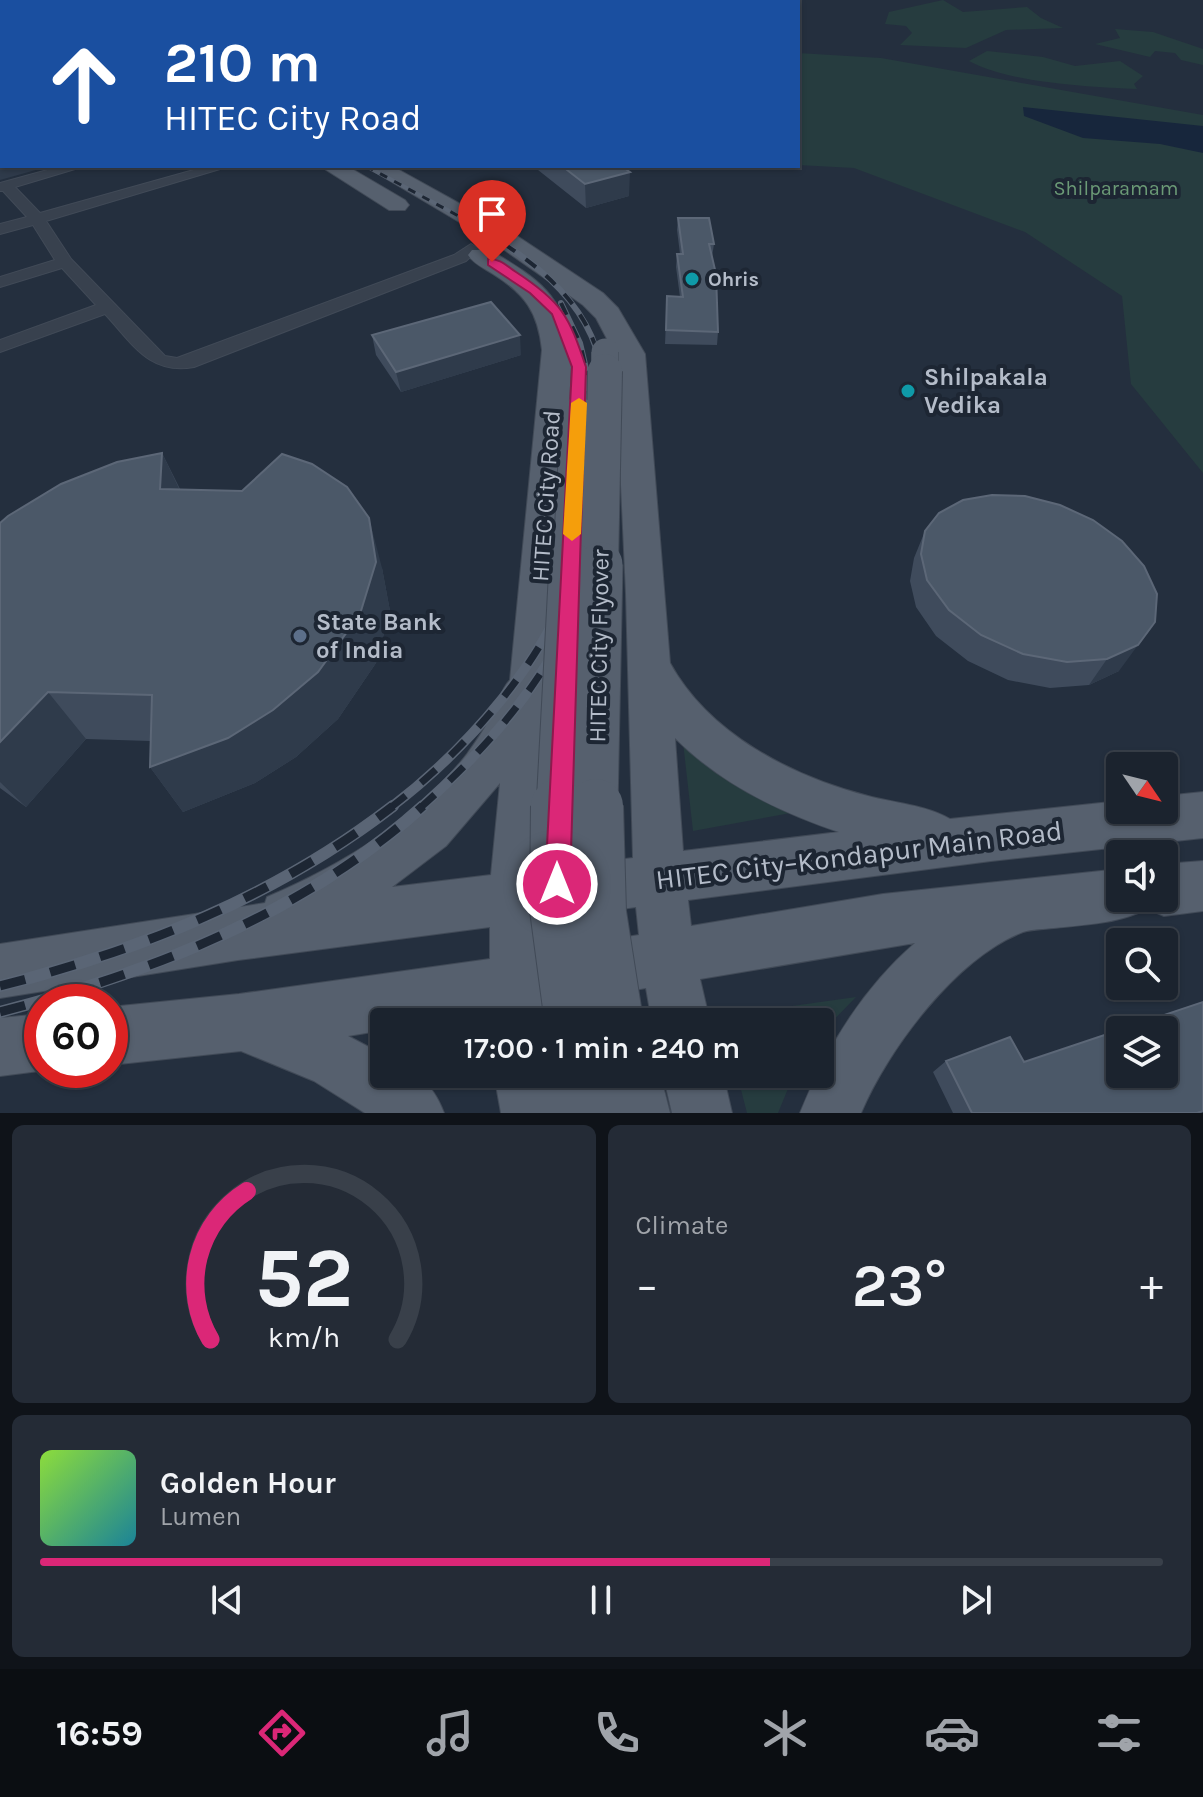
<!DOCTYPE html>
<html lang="en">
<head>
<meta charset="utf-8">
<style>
	body { margin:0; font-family:Karla,sans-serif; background:#242b36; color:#f1f3f6; height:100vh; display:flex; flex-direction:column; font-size:30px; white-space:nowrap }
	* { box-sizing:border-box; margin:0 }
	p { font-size:26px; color:#a0a4aa }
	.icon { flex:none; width:44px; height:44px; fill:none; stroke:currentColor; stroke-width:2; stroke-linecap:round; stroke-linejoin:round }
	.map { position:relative; height:1113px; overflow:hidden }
	.panel { display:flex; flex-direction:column; gap:12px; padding:12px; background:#0f1319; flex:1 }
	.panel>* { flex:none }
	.hud { position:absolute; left:0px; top:0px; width:800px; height:168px; box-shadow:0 2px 6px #0004,0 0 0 2px #39404a; background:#1a4fa0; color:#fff; overflow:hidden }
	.needle { width:52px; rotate:125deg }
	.fabs { position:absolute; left:1106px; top:752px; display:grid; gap:16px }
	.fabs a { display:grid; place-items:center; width:72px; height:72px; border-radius:8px; background:#1b232e; box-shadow:0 2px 6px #0004,0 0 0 2px #39404a; font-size:40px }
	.speed { position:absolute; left:24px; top:984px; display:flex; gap:16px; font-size:40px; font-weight:700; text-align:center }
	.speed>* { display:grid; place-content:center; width:104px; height:104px; border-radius:50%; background:#1b232e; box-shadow:0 2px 6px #0004,0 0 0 2px #39404a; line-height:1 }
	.speed .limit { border:12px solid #d22; background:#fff; color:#111 }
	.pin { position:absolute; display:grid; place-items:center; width:68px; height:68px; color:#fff; margin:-82px -34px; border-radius:50% 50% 50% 0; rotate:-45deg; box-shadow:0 0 8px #0007 }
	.pin .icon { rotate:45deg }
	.me { position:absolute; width:88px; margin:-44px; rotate:0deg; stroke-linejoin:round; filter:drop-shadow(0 0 6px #0008) }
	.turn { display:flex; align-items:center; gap:28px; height:168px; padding:0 32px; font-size:36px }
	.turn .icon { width:104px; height:104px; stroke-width:2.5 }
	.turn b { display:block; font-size:56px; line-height:68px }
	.big { font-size:60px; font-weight:600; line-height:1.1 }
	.panel .card { flex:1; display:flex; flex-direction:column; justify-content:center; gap:12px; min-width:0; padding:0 28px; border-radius:12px; background:#242b36 }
	.panel .dial { align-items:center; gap:0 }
	.dial svg { height:208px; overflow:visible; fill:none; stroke:#39404a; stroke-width:7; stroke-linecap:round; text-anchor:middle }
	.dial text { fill:#f1f3f6; stroke:none }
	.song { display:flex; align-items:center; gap:24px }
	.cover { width:96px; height:96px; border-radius:12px; background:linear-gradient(135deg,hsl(90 70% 55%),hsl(190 70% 35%)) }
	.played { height:8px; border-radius:4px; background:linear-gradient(90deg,#db2777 65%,#39404a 65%) }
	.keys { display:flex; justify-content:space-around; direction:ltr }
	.heat { display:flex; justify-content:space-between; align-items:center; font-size:44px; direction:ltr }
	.panel .tiles { flex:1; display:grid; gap:12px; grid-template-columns:1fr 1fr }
	.card:last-child { grid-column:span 2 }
	.trip { position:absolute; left:370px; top:1008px; width:464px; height:80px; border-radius:8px; background:#1b232e; box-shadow:0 2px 6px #0004,0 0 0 2px #39404a; font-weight:600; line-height:80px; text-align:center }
	.menu { display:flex; height:128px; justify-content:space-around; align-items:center; background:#0b0e12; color:#a0a4aa }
	.menu .icon { width:56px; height:56px }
	.menu .on { color:#db2777 }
	.menu b { font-size:36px; color:#f1f3f6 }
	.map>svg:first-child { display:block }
	.green { fill:#263c3f }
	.water { fill:#17263c }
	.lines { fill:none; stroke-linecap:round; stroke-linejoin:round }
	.minor-casing { stroke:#414a57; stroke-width:2 }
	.primary-casing { stroke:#414a57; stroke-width:2 }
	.minor { fill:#38414e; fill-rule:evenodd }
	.primary { fill:#56606e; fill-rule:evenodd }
	.rail-far4-casing { stroke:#5a6575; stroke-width:4 }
	.rail-far3-casing { stroke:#5a6575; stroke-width:6 }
	.rail-far2-casing { stroke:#5a6575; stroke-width:8 }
	.rail-far1-casing { stroke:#5a6575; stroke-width:10 }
	.rail-casing { stroke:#5a6575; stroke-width:12 }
	.rail-far4 { stroke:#1d2633; stroke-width:3; stroke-dasharray:8; stroke-linecap:butt }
	.rail-far3 { stroke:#1d2633; stroke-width:4; stroke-dasharray:13; stroke-linecap:butt }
	.rail-far2 { stroke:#1d2633; stroke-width:5; stroke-dasharray:16; stroke-linecap:butt }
	.rail-far1 { stroke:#1d2633; stroke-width:7; stroke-dasharray:20; stroke-linecap:butt }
	.rail { stroke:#1d2633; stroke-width:9; stroke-dasharray:26; stroke-linecap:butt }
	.primary-bridge-far3-casing { stroke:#414a57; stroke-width:28; stroke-linecap:butt }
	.primary-bridge-far2-casing { stroke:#414a57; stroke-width:36; stroke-linecap:butt }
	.primary-bridge-far1-casing { stroke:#414a57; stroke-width:45; stroke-linecap:butt }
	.primary-bridge-casing { stroke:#414a57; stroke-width:56; stroke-linecap:butt }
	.primary-bridge-far3 { stroke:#56606e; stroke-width:27 }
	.primary-bridge-far2 { stroke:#56606e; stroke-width:34 }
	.primary-bridge-far1 { stroke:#56606e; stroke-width:43 }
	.primary-bridge { stroke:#56606e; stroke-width:54 }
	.wall { fill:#3f4b5c }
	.shaded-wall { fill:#2f3b4b }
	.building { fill:#4b5868; stroke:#5c6777; stroke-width:2; fill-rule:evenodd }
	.route { fill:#db2777; stroke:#8e194d; stroke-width:2 }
	.slow { fill:#f59e0b }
	.culture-dot { fill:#0f9aa8; stroke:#1d2633; stroke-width:3 }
	.service-dot { fill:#5c6f8a; stroke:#1d2633; stroke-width:3 }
	.labels { text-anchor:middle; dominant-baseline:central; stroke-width:8; stroke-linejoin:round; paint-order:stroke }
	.far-park-label { font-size:20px; fill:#6b9a76; stroke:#1d2633 }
	.far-poi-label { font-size:20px; font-weight:bold; fill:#b4bcc9; stroke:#1d2633; text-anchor:start }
	.poi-label { font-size:24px; font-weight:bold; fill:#b4bcc9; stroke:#1d2633; text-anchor:start }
	.street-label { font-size:24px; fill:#b4bcc9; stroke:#1d2633 }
	.near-street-label { font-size:28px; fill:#b4bcc9; stroke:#1d2633 }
</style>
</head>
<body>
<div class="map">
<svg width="1203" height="1113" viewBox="0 0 1203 1113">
	<rect width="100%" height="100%" fill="#242f3e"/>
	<path class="green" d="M943,0L963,12L1027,7L1041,18L1063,28L1006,30L966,48L900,45L912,33L906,26L885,24L889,12Z
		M1115,29L1153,32L1203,49V65L1181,60L1175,53L1155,51L1150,57L1095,44L1120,38Z
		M987,51L1043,57L1075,66L1120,61L1143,76L1134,84L1137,89C1090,87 1009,83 969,61Z
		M798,53L881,58L1203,115V473L1131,384L1122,296L1025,232L854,168L798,165Z
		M683,742L796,812L693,831Z
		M856,997L820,1034V1022H724L722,1016Z
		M737,1074H794L778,1113H747Z"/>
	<path class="water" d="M1023,107L1203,126V153L1160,144L1083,138L1024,116Z"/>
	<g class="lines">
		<defs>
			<path id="minor" d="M62,166H85L15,187L40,213L208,166H230L46,221L71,259L165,356L177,358L454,255L471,244L479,249L466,261L194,367C149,375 133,344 105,314L0,352V340L96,305L62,268L0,287V277L55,260L33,225L0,234V224L27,217L3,191H0V183Z"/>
			<path id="primary" d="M260,0H276L278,2H262Z
				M320,166H347L405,200L409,205L405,210H389Z
				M365,166H392L511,232L603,293L618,308L645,354L670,663C709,734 791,776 868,796C894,803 926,805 950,819L1120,801V810H1164V796L1203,792V838L991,861L688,900L691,926L883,894L1120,869V898H1164V864L1203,861V911L1164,916L1146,908L1143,902L1138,913C1111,924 1082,925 1054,928C1044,929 1032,929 1023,932C956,958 888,1049 861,1113H800C825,1051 861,990 915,943L700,979L710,1022H652L646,988L547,1005L549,1022H491V1014L440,1022H384V1030L348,1036L384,1055V1074C419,1074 431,1080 444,1113H365L314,1081L241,1051L110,1065V1007L239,994L490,959V927L238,960L0,998V944L265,903L267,897C344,864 415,821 467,754C475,743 484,730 490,718C497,706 501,689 510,680L542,350C538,312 525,294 493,274C484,268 474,264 468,255L472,250H490C536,278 563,293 572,350L543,869L633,858L626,594L615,354L596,318L583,305L493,242ZM675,738C721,784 779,812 839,832L683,851ZM500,783L491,875L392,887L446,846ZM636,907L639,935L544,951L542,920Z
				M42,1014V1070H47L0,1076V1018Z
				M494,1074H660L670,1113H501Z
				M663,1074H723L732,1113H672Z"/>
		</defs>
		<use href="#minor" class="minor-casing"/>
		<use href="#primary" class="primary-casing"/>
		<use href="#minor" class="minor"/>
		<use href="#primary" class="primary"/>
		<defs>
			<path id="rail-far4" d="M366,166L464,219"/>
			<path id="rail-far3" d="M460,217C522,253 591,296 602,373
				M561,303L580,343L587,373"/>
			<path id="rail-far2" d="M577,566C591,509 595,428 587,371
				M592,566C606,507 608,430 601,371"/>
			<path id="rail-far1" d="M390,808C465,751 551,656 577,564
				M420,808C495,741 564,662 592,564"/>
			<path id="rail" d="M0,986C143,949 275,897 393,806
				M0,1012C152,972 304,913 423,806"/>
		</defs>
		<use href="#rail-far4" class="rail-far4-casing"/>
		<use href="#rail-far3" class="rail-far3-casing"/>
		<use href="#rail-far2" class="rail-far2-casing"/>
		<use href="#rail-far1" class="rail-far1-casing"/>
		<use href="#rail" class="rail-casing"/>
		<use href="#rail-far4" class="rail-far4"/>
		<use href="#rail-far3" class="rail-far3"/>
		<use href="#rail-far2" class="rail-far2"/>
		<use href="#rail-far1" class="rail-far1"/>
		<use href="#rail" class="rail"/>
		<defs>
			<path id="primary-bridge-far3" d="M605,373V352"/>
			<path id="primary-bridge-far2" d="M570,566L578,414
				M601,566L605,371"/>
			<path id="primary-bridge-far1" d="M558,808L571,564
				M596,808L601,564"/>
			<path id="primary-bridge" d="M558,806L557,909L572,1022
				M596,806L599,913L616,1022"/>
		</defs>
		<use href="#primary-bridge-far3" class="primary-bridge-far3-casing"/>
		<use href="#primary-bridge-far2" class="primary-bridge-far2-casing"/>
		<use href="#primary-bridge-far1" class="primary-bridge-far1-casing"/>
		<use href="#primary-bridge" class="primary-bridge-casing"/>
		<use href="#primary-bridge-far3" class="primary-bridge-far3"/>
		<use href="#primary-bridge-far2" class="primary-bridge-far2"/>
		<use href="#primary-bridge-far1" class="primary-bridge-far1"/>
		<use href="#primary-bridge" class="primary-bridge"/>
	</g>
	<path class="wall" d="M402,0H685V2H406Z
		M533,166H621L629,196L586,208Z
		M678,218L714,244L712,257L718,332L717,345L665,344L667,296L680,297L676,267L677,254H680L677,230Z
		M372,335L521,355L401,392L376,355Z
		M162,453L180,489L242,491L382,568L390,611L376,663L338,719L296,757L255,783L183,812L150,767V741L86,739L26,807L0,788V523Z
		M963,500L1119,671L1089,685L1050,688L1008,680L968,661L936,636L916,607L910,581L914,558L925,531Z
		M1203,1002V1112L1201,1113H953L933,1072L946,1061L1024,1062Z"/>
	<path class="shaded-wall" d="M437,0H512V2H438Z
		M646,0H685V2H638Z
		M0,158H2V166H50L0,180Z
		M630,172L629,196L586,208L585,184Z
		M520,335L521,355L401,392L396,372Z
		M162,453L186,503L160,489Z
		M369,518L382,568L390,611L376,663L338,719L296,757L255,783L183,812L150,767Z
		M1138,645L1119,671L1089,685L1107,659Z
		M48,692L86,739L26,807L0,782V742Z"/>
	<path class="building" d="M0,0H83V2H2V158H0Z
		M147,0H204L206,2H148Z
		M548,0H646L639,2H551Z
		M562,166H621L630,172L585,184Z
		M678,218H709L714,244H709L716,274L718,332L666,330L667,296L683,297L677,254H683Z
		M491,302L520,335L396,372L372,335Z
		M162,453L160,489L242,491L282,454L312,464L347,487L369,518L376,562L360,614L318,672L273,710L228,738L150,767L152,695L48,692L0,742V523L8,516L61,484L117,462Z
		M992,495L1025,496L1060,505L1093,520L1122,541L1144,566L1157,594L1155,622L1138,645L1107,659L1067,662L1023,654L981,635L949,610L927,580L921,554L925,531L939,513L963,500Z
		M1203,1002V1111L1197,1113H972L946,1061L1010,1037L1024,1062ZM1120,1030H1164V1074H1120Z"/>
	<path class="route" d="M488,259C499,258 507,266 516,272C562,302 569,316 586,367L570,884L566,892L557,896L549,892L545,884L572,367L552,314L530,293L488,265Z"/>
	<path class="slow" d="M579,398L587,403L581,534L572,541L563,534L571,403Z"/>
	<g class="culture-dot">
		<circle cx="692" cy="279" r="8"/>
		<circle cx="908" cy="391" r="8"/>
	</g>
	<circle class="service-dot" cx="300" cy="636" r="8"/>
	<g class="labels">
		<g class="far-park-label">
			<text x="1116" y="188">Shilparamam</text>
		</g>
		<g class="far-poi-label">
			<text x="708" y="279">Ohris</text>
		</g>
		<g class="poi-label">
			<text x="924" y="377">Shilpakala<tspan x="924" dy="28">Vedika</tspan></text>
			<text x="316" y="622">State Bank<tspan x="316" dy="28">of India</tspan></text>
		</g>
		<g class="street-label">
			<text transform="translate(546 496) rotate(-86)">HITEC City Road</text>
			<text transform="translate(599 646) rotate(-89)">HITEC City Flyover</text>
		</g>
		<g class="near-street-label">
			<text transform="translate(859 855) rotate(-7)">HITEC City–Kondapur Main Road</text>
		</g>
	</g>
</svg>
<div class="fabs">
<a><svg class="needle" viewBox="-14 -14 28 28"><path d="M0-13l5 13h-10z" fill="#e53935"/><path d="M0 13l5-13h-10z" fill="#a0a4aa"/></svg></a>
<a><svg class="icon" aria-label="sound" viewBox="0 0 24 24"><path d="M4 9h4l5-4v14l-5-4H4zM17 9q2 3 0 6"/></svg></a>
<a><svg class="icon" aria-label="search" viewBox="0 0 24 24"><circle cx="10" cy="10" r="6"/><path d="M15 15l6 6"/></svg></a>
<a><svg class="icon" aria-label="layers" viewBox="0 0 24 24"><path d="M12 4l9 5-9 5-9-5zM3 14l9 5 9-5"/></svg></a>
</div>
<div class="speed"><div class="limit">60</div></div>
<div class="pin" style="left:492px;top:262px;background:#d93025"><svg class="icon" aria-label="arrive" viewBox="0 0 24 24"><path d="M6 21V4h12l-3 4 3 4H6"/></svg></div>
<svg class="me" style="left:557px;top:884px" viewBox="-20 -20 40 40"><circle r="17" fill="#db2777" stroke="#fff" stroke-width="3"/><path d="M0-11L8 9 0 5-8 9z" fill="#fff"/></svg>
<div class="trip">17:00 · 1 min · 240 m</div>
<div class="hud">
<div class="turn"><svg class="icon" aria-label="ahead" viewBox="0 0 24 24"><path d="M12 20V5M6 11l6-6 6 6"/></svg><div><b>210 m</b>HITEC City Road</div></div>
</div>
</div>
<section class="panel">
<div class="tiles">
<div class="card dial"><svg viewBox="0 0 100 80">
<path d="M14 69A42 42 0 1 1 86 69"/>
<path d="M14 69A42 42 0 0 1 28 12" stroke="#db2777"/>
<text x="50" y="56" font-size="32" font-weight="700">52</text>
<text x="50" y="72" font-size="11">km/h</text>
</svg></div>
<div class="card"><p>Climate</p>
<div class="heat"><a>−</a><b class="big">23°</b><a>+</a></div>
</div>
<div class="card">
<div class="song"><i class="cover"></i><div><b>Golden Hour</b><p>Lumen</p></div></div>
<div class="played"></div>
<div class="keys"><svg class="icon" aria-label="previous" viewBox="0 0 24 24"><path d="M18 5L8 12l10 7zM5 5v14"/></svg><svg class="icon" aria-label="pause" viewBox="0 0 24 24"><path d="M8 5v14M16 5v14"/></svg><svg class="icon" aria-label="next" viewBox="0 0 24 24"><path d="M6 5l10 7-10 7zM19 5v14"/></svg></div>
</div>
</div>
</section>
<nav class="menu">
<b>16:59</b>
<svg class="icon on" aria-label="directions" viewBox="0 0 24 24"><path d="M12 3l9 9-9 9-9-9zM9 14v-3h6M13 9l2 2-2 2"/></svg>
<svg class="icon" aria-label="music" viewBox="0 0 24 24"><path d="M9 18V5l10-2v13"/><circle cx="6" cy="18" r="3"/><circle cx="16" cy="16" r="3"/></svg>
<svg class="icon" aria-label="phone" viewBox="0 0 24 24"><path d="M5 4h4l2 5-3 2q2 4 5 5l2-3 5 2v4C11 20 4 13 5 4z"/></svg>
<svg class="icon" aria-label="climate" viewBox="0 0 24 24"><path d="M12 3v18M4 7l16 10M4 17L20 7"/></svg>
<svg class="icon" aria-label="car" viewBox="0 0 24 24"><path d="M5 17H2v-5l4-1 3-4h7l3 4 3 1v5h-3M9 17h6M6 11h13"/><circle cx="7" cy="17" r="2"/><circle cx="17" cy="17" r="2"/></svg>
<svg class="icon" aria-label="filters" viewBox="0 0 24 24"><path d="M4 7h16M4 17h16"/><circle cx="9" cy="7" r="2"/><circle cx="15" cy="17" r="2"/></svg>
</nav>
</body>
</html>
